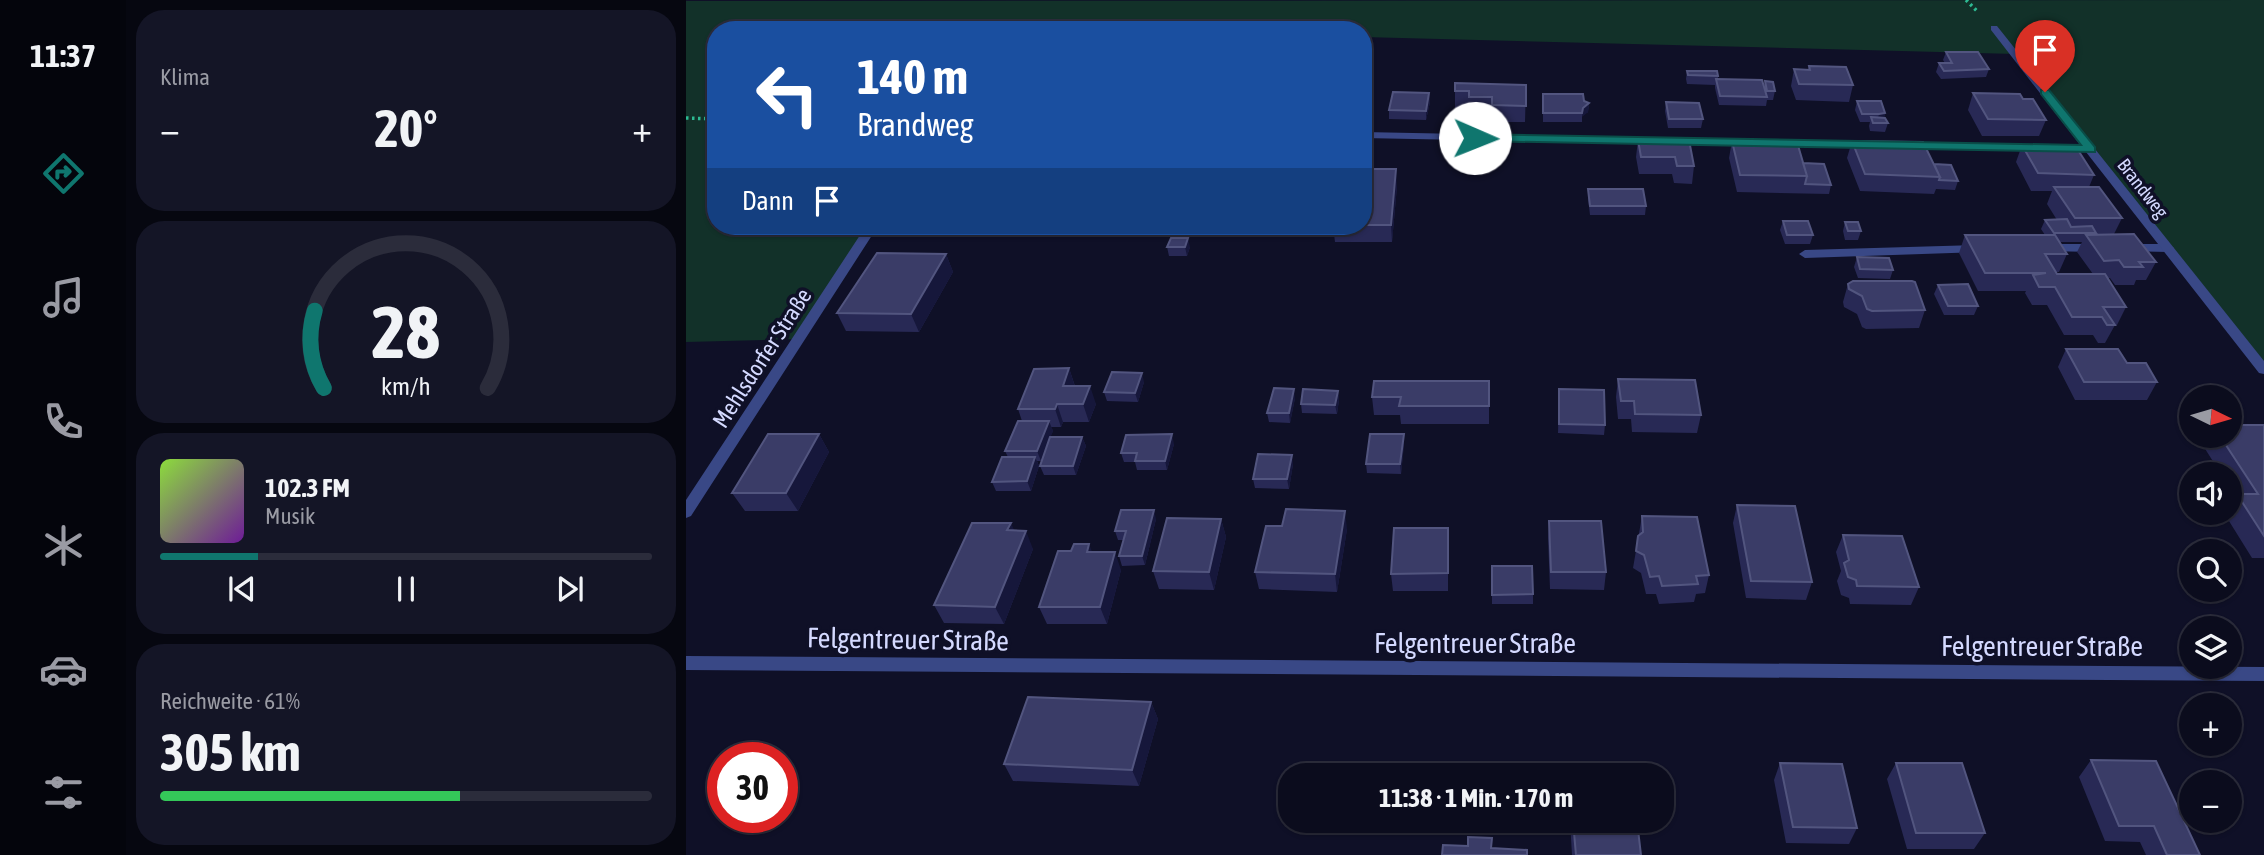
<!DOCTYPE html>
<html lang="de">
<head>
<meta charset="utf-8">
<style>
	body { margin:0; font-family:"Asap Condensed",sans-serif; background:#141526; color:#f1f3f6; height:100vh; display:flex; flex-direction:column; font-size:26px; white-space:nowrap }
	* { box-sizing:border-box; margin:0 }
	p { font-size:23px; color:#9a9ba4 }
	.icon { flex:none; width:38px; height:38px; fill:none; stroke:currentColor; stroke-width:2; stroke-linecap:round; stroke-linejoin:round }
	.map { position:relative; flex:1; overflow:hidden }
	.details { display:flex; flex-direction:column; gap:10px; padding:10px; background:#060710; width:560px }
	.details>* { flex:none }
	.guide { position:absolute; left:21px; top:21px; width:665px; height:214px; border-radius:28px; box-shadow:0 2px 5px #0004,0 0 0 2px #2b2c3b; background:#1a4fa0; color:#fff; overflow:hidden }
	.needle { width:46px; rotate:95deg }
	.tools { position:absolute; left:1493px; top:385px; display:grid; gap:14px }
	.tools a { display:grid; place-items:center; width:63px; height:63px; border-radius:50%; background:#0b0c1d; box-shadow:0 2px 5px #0004,0 0 0 2px #2b2c3b; font-size:35px }
	.speed { position:absolute; left:21px; top:742px; display:flex; gap:14px; font-size:35px; font-weight:700; text-align:center }
	.speed>* { display:grid; place-content:center; width:91px; height:91px; border-radius:50%; background:#0b0c1d; box-shadow:0 2px 5px #0004,0 0 0 2px #2b2c3b; line-height:1 }
	.speed .limit { border:10px solid #d22; background:#fff; color:#111 }
	.pin { position:absolute; display:grid; place-items:center; width:60px; height:60px; color:#fff; margin:-72px -30px; border-radius:50% 50% 50% 0; rotate:-45deg; box-shadow:0 0 7px #0007 }
	.pin .icon { rotate:45deg }
	.me { position:absolute; width:77px; margin:-38px; rotate:91deg; stroke-linejoin:round; filter:drop-shadow(0 0 5px #0008) }
	.turn { display:flex; align-items:center; gap:24px; height:147px; padding:0 35px; font-size:32px }
	.turn .icon { width:91px; height:91px; stroke-width:2.5 }
	.turn b { display:block; font-size:49px; line-height:60px }
	.then { display:flex; align-items:center; height:66px; padding:0 35px; background:#0003; gap:14px; font-size:26px }
	.big { font-size:52px; font-weight:700; line-height:1.1 }
	.details .widget { flex:1; display:flex; flex-direction:column; justify-content:center; gap:10px; min-width:0; padding:0 24px; border-radius:28px; background:#141526 }
	.details .dial { align-items:center; gap:0 }
	.dial svg { height:182px; overflow:visible; fill:none; stroke:#2b2c3b; stroke-width:7; stroke-linecap:round; text-anchor:middle }
	.dial text { fill:#f1f3f6; stroke:none }
	.song { display:flex; align-items:center; gap:21px }
	.cover { width:84px; height:84px; border-radius:10px; background:linear-gradient(135deg,hsl(90 70% 55%),hsl(280 70% 35%)) }
	.played { height:7px; border-radius:4px; background:linear-gradient(90deg,#0f766e 20%,#2b2c3b 20%) }
	.keys { display:flex; justify-content:space-around; direction:ltr }
	.heat { display:flex; justify-content:space-between; align-items:center; font-size:38px; direction:ltr }
	.charge { height:10px; border-radius:5px; background:linear-gradient(90deg,#34c759 61%,#2b2c3b 0) }
	.trip { position:absolute; left:592px; top:763px; width:396px; height:70px; border-radius:28px; background:#0b0c1d; box-shadow:0 2px 5px #0004,0 0 0 2px #2b2c3b; font-weight:700; line-height:70px; text-align:center }
	main { display:flex; flex:1; min-height:0 }
	.menu { display:flex; flex-direction:column; width:126px; justify-content:space-around; align-items:center; background:#04050c; color:#9a9ba4 }
	.menu .icon { width:49px; height:49px }
	.menu .on { color:#0f766e }
	.menu b { font-size:32px; color:#f1f3f6 }
	.map>svg:first-child { display:block }
	.green { fill:#123129 }
	.lines { fill:none; stroke-linecap:round; stroke-linejoin:round }
	.path { stroke:#2dba92; stroke-width:3.5; stroke-dasharray:2.5 3.5; stroke-linecap:butt }
	.lane { fill:#394886; fill-rule:evenodd }
	.street { fill:#394886; fill-rule:evenodd }
	.wall { fill:#282955; fill-rule:evenodd }
	.shaded-wall { fill:#16173b }
	.building { fill:#3a3c67; stroke:#52557f; stroke-width:2 }
	.route { fill:#0f766e; stroke:#0a4d48; stroke-width:2 }
	.labels { text-anchor:middle; dominant-baseline:central; stroke-width:7; stroke-linejoin:round; paint-order:stroke }
	.far-street-label { font-size:19px; fill:#d4d9ff; stroke:#0f1027 }
	.street-label { font-size:23px; fill:#d4d9ff; stroke:#0f1027 }
	.near-street-label { font-size:28px; fill:#d4d9ff; stroke:#0f1027 }
</style>
</head>
<body>
<main>
<nav class="menu">
<b>11:37</b>
<svg class="icon on" aria-label="directions" viewBox="0 0 24 24"><path d="M12 3l9 9-9 9-9-9zM9 14v-3h6M13 9l2 2-2 2"/></svg>
<svg class="icon" aria-label="music" viewBox="0 0 24 24"><path d="M9 18V5l10-2v13"/><circle cx="6" cy="18" r="3"/><circle cx="16" cy="16" r="3"/></svg>
<svg class="icon" aria-label="phone" viewBox="0 0 24 24"><path d="M5 4h4l2 5-3 2q2 4 5 5l2-3 5 2v4C11 20 4 13 5 4z"/></svg>
<svg class="icon" aria-label="climate" viewBox="0 0 24 24"><path d="M12 3v18M4 7l16 10M4 17L20 7"/></svg>
<svg class="icon" aria-label="car" viewBox="0 0 24 24"><path d="M5 17H2v-5l4-1 3-4h7l3 4 3 1v5h-3M9 17h6M6 11h13"/><circle cx="7" cy="17" r="2"/><circle cx="17" cy="17" r="2"/></svg>
<svg class="icon" aria-label="filters" viewBox="0 0 24 24"><path d="M4 7h16M4 17h16"/><circle cx="9" cy="7" r="2"/><circle cx="15" cy="17" r="2"/></svg>
</nav>
<section class="details">
<div class="widget"><p>Klima</p>
<div class="heat"><a>−</a><b class="big">20°</b><a>+</a></div>
</div>
<div class="widget dial"><svg viewBox="0 0 100 80">
<path d="M14 69A42 42 0 1 1 86 69"/>
<path d="M14 69A42 42 0 0 1 10 35" stroke="#0f766e"/>
<text x="50" y="56" font-size="32" font-weight="700">28</text>
<text x="50" y="72" font-size="11">km/h</text>
</svg></div>
<div class="widget">
<div class="song"><i class="cover"></i><div><b>102.3 FM</b><p>Musik</p></div></div>
<div class="played"></div>
<div class="keys"><svg class="icon" aria-label="previous" viewBox="0 0 24 24"><path d="M18 5L8 12l10 7zM5 5v14"/></svg><svg class="icon" aria-label="pause" viewBox="0 0 24 24"><path d="M8 5v14M16 5v14"/></svg><svg class="icon" aria-label="next" viewBox="0 0 24 24"><path d="M6 5l10 7-10 7zM19 5v14"/></svg></div>
</div>
<div class="widget"><p>Reichweite · 61%</p><b class="big">305 km</b><div class="charge"></div></div>
</section>
<div class="map">
<svg width="1578" height="855" viewBox="0 0 1578 855">
	<rect width="100%" height="100%" fill="#0f1027"/>
	<path class="green" d="M1578,0V370L1329,54L677,37V30H30V226H186L113,339L0,342V1Z"/>
	<g class="lines">
		<path class="path" d="M1280,0L1292,12
			M0,118L30,119"/>
		<path class="lane" d="M1361,244H1410L1416,248L1410,252L1357,251V245Z
			M1441,244H1482L1488,248L1482,252L1437,251V245Z
			M1291,245L1295,246V252L1119,258L1113,254L1119,250Z"/>
		<path class="street" d="M1305,26H1311L1578,361V374L1573,373L1400,152L1371,151L1370,149L1375,146H1395L1305,30Z
			M677,132L1064,140L1069,143L1064,146L677,138Z
			M1095,140L1183,142L1188,145L1183,148L1091,145L1090,143Z
			M1221,143L1355,145L1360,148L1355,151L1217,148L1216,146Z
			M180,226H192L5,516L0,518V500Z
			M0,656L1578,667V681L0,670Z"/>
	</g>
	<path class="wall" d="M1260,52L1303,69L1300,77L1255,79L1250,72L1253,63H1259L1257,60Z
		M1123,66L1167,85L1163,102L1110,100L1105,86L1108,69H1122Z
		M1001,71L1032,76V79L1078,87L1079,81L1089,91L1087,100H1081L1080,106L1033,105L1029,88V85L1001,84L1000,79Z
		M840,85L839,122H806V114H783V108H769V91Z
		M743,93L744,102L740,120L703,119V110Z
		M1287,93L1337,99L1360,120L1353,136H1296L1282,110Z
		M857,94L898,101L903,103L902,112L896,116V122H857Z
		M1171,101L1199,113L1198,118L1202,123L1199,132L1184,131L1183,126L1184,122H1174L1169,110Z
		M980,102L1017,119L1015,128H982L979,111Z
		M952,140L1008,166L1006,184L988,183L986,174H953L950,157Z
		M1046,141L1117,163L1145,185L1143,194L1051,192L1043,158Z
		M1166,141L1248,164L1272,181L1269,190L1250,189L1248,194L1174,191L1161,158Z
		M1336,145L1408,175L1403,187L1436,218L1428,234L1470,262L1460,280H1450L1448,285H1429L1424,278H1422L1440,307L1431,325H1428H1429L1419,343H1412L1407,335H1378L1361,305H1346L1339,293L1340,291H1292L1273,253L1279,235H1359L1355,229L1359,220H1371L1361,204L1366,191H1345L1330,162ZM1373,242H1396L1391,252L1407,274H1371L1369,272H1373L1381,254Z
		M677,183L711,186L706,242H649L647,226H677Z
		M902,189L960,206L959,215H904L902,198Z
		M1097,221L1127,235L1124,244H1099L1094,230Z
		M1159,222L1175,231L1172,240H1159L1157,231Z
		M481,247H504L501,256H483Z
		M260,254L267,272L233,332L160,331L151,313Z
		M1171,257L1207,270L1204,279L1172,278L1168,267Z
		M1162,284L1239,310L1233,328L1180,329L1176,327L1171,314L1158,307L1157,302Z
		M1252,285L1292,306L1288,315H1258L1248,294Z
		M1380,349L1441,363L1471,382L1461,400H1389L1372,367Z
		M383,368L389,386L410,404L403,422H377L375,427H365L367,431L364,437H396L400,446L390,475H358L354,466L355,461H351L353,466L345,491H310L306,482L322,457L319,451L336,421L332,409Z
		M932,379L1015,415L1011,433L946,432L945,419H932L930,397Z
		M803,381V424H715L714,415H688L686,397Z
		M458,382L452,402L421,401L418,392Z
		M873,389L919,425L918,435L872,433Z
		M652,391L653,400L651,414L616,413L615,404Z
		M609,398L604,423L583,422L581,413Z
		M1578,425V558H1566L1538,513H1544V505L1549,497L1544,488V474H1535L1516,444L1521,436H1544Z
		M133,434L143,452L112,511H59L46,493Z
		M718,434V444L715,474L681,473L680,464Z
		M488,444L481,470H451L449,462H438L435,453Z
		M607,464L603,489L569,488L567,479Z
		M1051,505L1126,582L1120,600L1060,598L1047,523Z
		M956,516L1023,575L1019,593L1010,594L1008,602L973,604L970,594H960L955,573L947,568Z
		M470,519L459,565L436,566L433,556L438,540H432L429,531Z
		M535,519L540,537L528,590L473,589L467,571Z
		M863,521L920,572L918,590L864,589L862,538Z
		M596,526L661,529L651,592L573,589L569,572Z
		M762,528V591H707L705,574Z
		M328,531L347,549L318,624L258,623L248,605Z
		M1157,535L1233,587L1225,605L1164,604L1163,598L1155,595L1151,581L1155,571L1150,552Z
		M407,552L435,570L421,624H361L353,607Z
		M806,566L847,594V604H806Z
		M465,702L472,719L453,786L327,781L318,764Z
		M1405,760L1514,855H1460L1454,842L1419,841L1393,777Z
		M1094,763L1171,828L1163,844L1100,843L1088,780Z
		M1210,763L1299,833L1288,849H1221L1201,779Z
		M884,821H951L955,855H886Z"/>
	<path class="shaded-wall" d="M743,93L744,102L740,120V111Z
		M903,103L902,112L896,117L897,108Z
		M1199,113L1197,121L1191,123L1193,114Z
		M710,169L711,186L706,242L705,225Z
		M502,238L504,247L501,256L499,247Z
		M260,254L267,272L233,332L225,314Z
		M383,368L389,387L377,386Z
		M456,373L458,382L452,402L449,393Z
		M404,386L410,404L403,422L397,404Z
		M608,389L609,398L604,423L603,413Z
		M652,391L653,400L651,414L649,405Z
		M371,404L377,422L375,427L369,409Z
		M363,421L367,431L355,461L351,451Z
		M133,434L143,452L112,511L100,493Z
		M486,434L488,444L481,470L479,461Z
		M718,434V444L715,474L714,464Z
		M396,437L400,446L390,475L387,466Z
		M606,455L607,464L603,489L601,479Z
		M349,457L353,466L345,491L341,481Z
		M468,510L470,519L459,565L456,556Z
		M659,511L661,529L651,592L649,574Z
		M535,519L540,537L528,590L523,572Z
		M325,523L333,541L321,530Z
		M340,531L347,549L318,624L309,607Z
		M403,544L410,562L401,552Z
		M429,552L435,570L421,624L414,607Z
		M465,702L472,719L453,786L446,770Z"/>
	<path class="building" d="M1260,52H1292L1303,69L1258,71L1253,63H1266Z
		M1123,66L1160,67L1167,85L1113,84L1108,69L1124,70Z
		M1001,71H1031L1032,76L1002,75Z
		M1030,79L1076,80L1081,97L1034,96Z
		M1079,81L1087,82L1089,91H1081Z
		M769,83L840,85V106L806,105V97H783V91H769Z
		M707,92L743,93L740,111L703,110Z
		M1287,93L1334,94L1337,99H1347L1360,120L1302,119Z
		M857,94H897L898,101L903,103L897,108L896,113H857Z
		M1171,101H1195L1199,113L1193,114H1176Z
		M980,102L1013,103L1017,119H983Z
		M1185,117L1199,118L1202,123H1187Z
		M952,140H1003L1008,166H991L989,157H955Z
		M1046,141L1111,142L1121,176L1054,175Z
		M1166,141L1237,142L1254,177L1179,174Z
		M1336,145L1390,147L1408,175L1352,173Z
		M1117,163L1138,164L1145,185L1119,184L1121,176Z
		M1248,164L1265,165L1272,181L1253,180L1254,177Z
		M679,169H710L705,225H677V183Z
		M1368,187H1413L1436,218H1389Z
		M902,189H957L960,206H904Z
		M1381,219L1385,227L1406,226L1410,233H1368L1359,220Z
		M1097,221H1122L1127,235H1101Z
		M1159,222H1172L1175,231H1162Z
		M1448,234L1470,262H1453L1457,267H1438L1433,260L1418,261L1400,235Z
		M1279,235H1369L1381,254H1359L1371,274H1419L1440,307H1417L1429,325H1421L1416,317H1386L1369,287H1353L1347,275L1360,273H1299Z
		M485,238H502L499,247H481Z
		M191,253L260,254L225,314L151,313Z
		M1171,257L1203,258L1207,270L1174,269Z
		M1167,281H1226L1229,282L1239,310L1186,311L1181,309L1176,296L1163,289L1162,284Z
		M1282,284L1292,306H1262L1252,285Z
		M1380,349H1432L1441,363H1460L1471,382H1398Z
		M383,368L377,386H404L397,404H371L369,409H332L348,369Z
		M426,372L456,373L449,393L418,392Z
		M932,379L1009,380L1015,415L949,414L948,401H935Z
		M688,381H803V406H713L715,397H686Z
		M588,388L608,389L603,413H581Z
		M617,389L652,391L649,405L615,404Z
		M873,389L918,390L919,425L873,424Z
		M332,421H363L351,451H319Z
		M1544,425H1578V536L1551,494H1572L1534,436H1544Z
		M82,434H133L100,493H46Z
		M486,434L479,461H449L451,453H435L440,435Z
		M684,434H718L714,464H680Z
		M364,437H396L387,466H354Z
		M572,454L606,455L601,479H567Z
		M316,457H349L341,481L306,482Z
		M1051,505L1109,506L1126,582L1065,581Z
		M600,509L659,511L649,574L569,572L580,526H596Z
		M435,510H468L456,556H433L440,531H429Z
		M956,516L1011,517L1023,575L1010,576L1012,584L976,586L973,576L964,577L958,555L950,551L952,536L957,532Z
		M481,518L535,519L523,572L467,571Z
		M863,521H915L920,572H865Z
		M286,523H325L321,530L340,531L309,607L248,605Z
		M708,528H762V573L705,574Z
		M1157,535L1216,536L1233,587L1171,586L1170,580L1162,577L1158,563L1163,560Z
		M388,544H403L401,552H429L414,607H353L372,551H385Z
		M806,566H846L847,594L806,595Z
		M342,697L465,702L446,770L318,764Z
		M1405,760L1470,761L1514,855H1481L1468,826H1433Z
		M1094,763L1156,764L1171,828L1107,827Z
		M1210,763H1276L1299,833H1230Z
		M887,821H951L955,855H890Z
		M782,837L806,838L805,848L841,850V855H756L757,845L782,846Z"/>
	<path class="route" d="M1355,90H1363L1409,147V152L789,141L783,138L789,134L1395,145L1355,94Z"/>
	<g class="labels">
		<g class="far-street-label">
			<text transform="translate(1457 188) rotate(52)">Brandweg</text>
		</g>
		<g class="street-label">
			<text transform="translate(76 358) rotate(-57)">Mehlsdorfer Straße</text>
		</g>
		<g class="near-street-label">
			<text transform="translate(222 639) rotate(1)">Felgentreuer Straße</text>
			<text x="789" y="643">Felgentreuer Straße</text>
			<text x="1356" y="646">Felgentreuer Straße</text>
		</g>
	</g>
</svg>
<div class="tools">
<a><svg class="needle" viewBox="-14 -14 28 28"><path d="M0-13l5 13h-10z" fill="#e53935"/><path d="M0 13l5-13h-10z" fill="#9a9ba4"/></svg></a>
<a><svg class="icon" aria-label="sound" viewBox="0 0 24 24"><path d="M4 9h4l5-4v14l-5-4H4zM17 9q2 3 0 6"/></svg></a>
<a><svg class="icon" aria-label="search" viewBox="0 0 24 24"><circle cx="10" cy="10" r="6"/><path d="M15 15l6 6"/></svg></a>
<a><svg class="icon" aria-label="layers" viewBox="0 0 24 24"><path d="M12 4l9 5-9 5-9-5zM3 14l9 5 9-5"/></svg></a>
<a>+</a>
<a>−</a>
</div>
<div class="speed"><div class="limit">30</div></div>
<div class="pin" style="left:1359px;top:92px;background:#d93025"><svg class="icon" aria-label="arrive" viewBox="0 0 24 24"><path d="M6 21V4h12l-3 4 3 4H6"/></svg></div>
<svg class="me" style="left:789px;top:138px" viewBox="-20 -20 40 40"><circle r="19" fill="#fff"/><path d="M0-13L10 11 0 6-10 11z" fill="#0f766e"/></svg>
<div class="trip">11:38 · 1 Min. · 170 m</div>
<div class="guide">
<div class="turn"><svg class="icon" aria-label="left" viewBox="0 0 24 24"><path d="M17 20v-9H6M10 6l-5 5 5 5"/></svg><div><b>140 m</b>Brandweg</div></div>
<div class="then">Dann<svg class="icon" aria-label="arrive" viewBox="0 0 24 24"><path d="M6 21V4h12l-3 4 3 4H6"/></svg></div>
</div>
</div>
</main>
</body>
</html>
